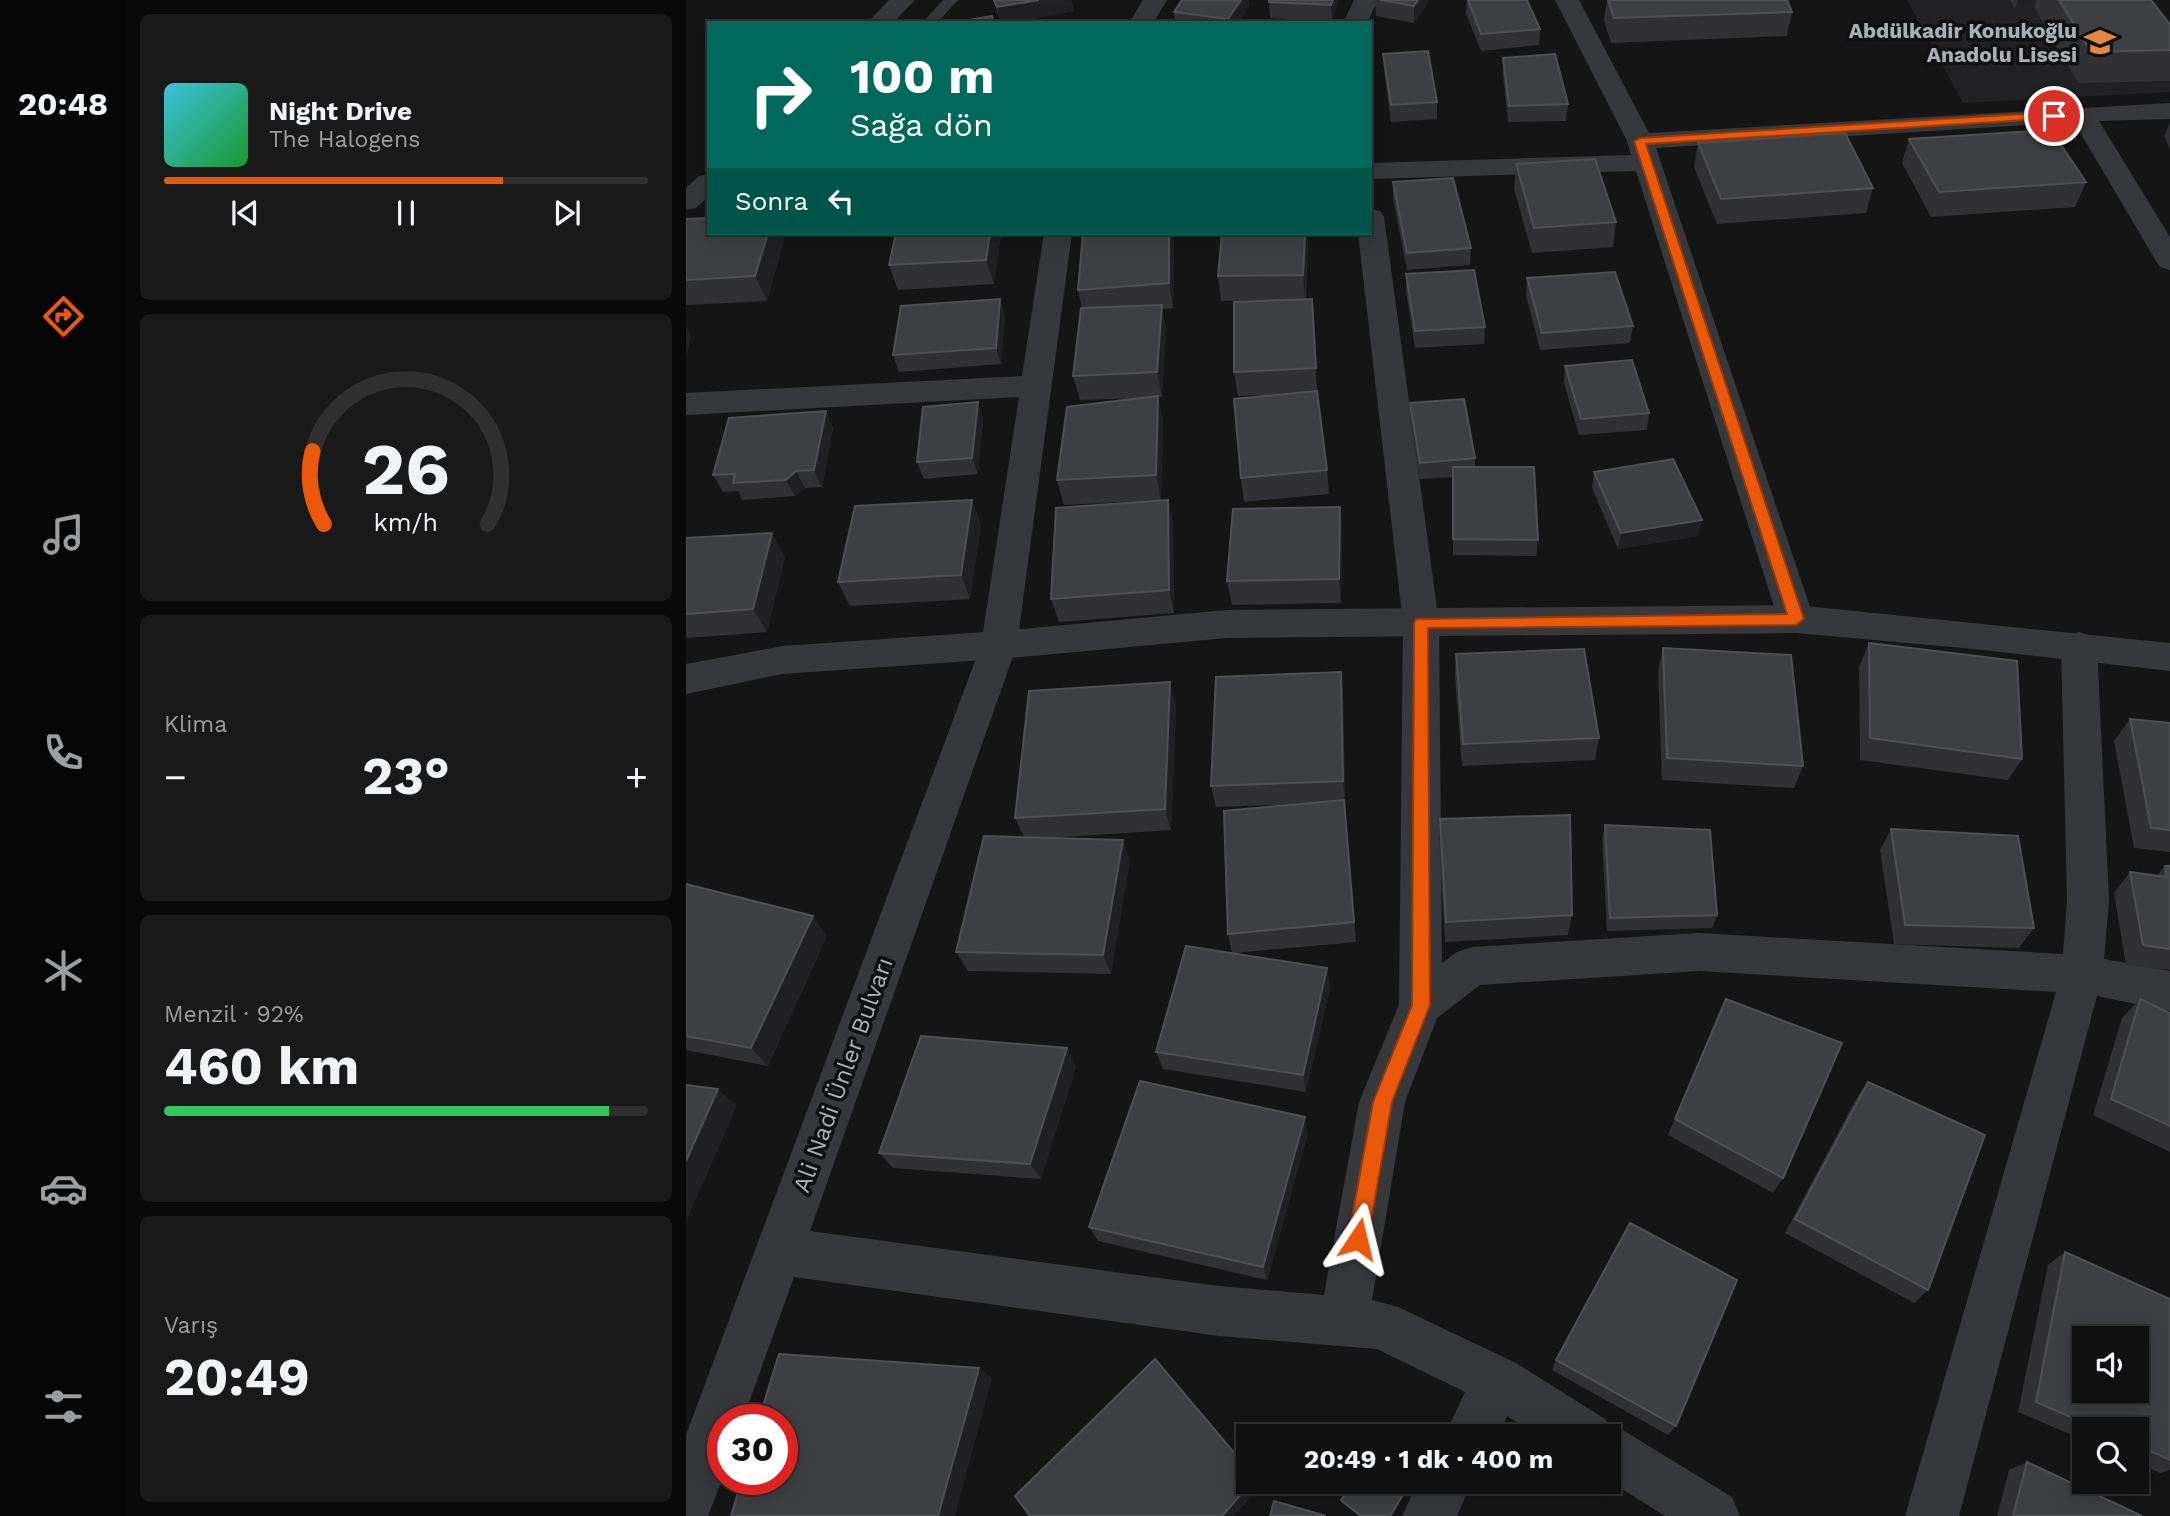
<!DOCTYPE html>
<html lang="tr">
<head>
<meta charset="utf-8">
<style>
	body { margin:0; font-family:"Work Sans",sans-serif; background:#191919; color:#f1f3f6; height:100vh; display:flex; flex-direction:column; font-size:26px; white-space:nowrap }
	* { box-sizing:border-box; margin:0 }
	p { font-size:23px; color:#9c9d9f }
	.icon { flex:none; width:38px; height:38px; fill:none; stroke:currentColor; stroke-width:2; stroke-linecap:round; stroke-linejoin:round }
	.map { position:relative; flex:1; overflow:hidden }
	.drawer { display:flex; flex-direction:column; gap:14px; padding:14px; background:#090909; width:560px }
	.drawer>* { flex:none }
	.banner { position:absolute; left:21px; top:21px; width:665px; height:214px; border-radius:0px; box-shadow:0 4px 18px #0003,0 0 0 2px #303030; background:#00695c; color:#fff; overflow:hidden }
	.buttons { position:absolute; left:1386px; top:1326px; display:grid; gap:14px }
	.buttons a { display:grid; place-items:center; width:77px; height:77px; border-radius:0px; background:#101010; box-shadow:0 4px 18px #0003,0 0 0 2px #303030; font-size:35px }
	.speed { position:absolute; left:21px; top:1404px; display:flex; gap:14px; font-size:35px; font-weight:700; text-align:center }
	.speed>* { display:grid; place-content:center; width:91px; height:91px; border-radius:50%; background:#101010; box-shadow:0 4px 18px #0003,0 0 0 2px #303030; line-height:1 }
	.speed .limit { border:10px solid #d22; background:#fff; color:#111 }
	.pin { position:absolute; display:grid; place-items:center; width:60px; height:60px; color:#fff; margin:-30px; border:4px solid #fff; border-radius:50%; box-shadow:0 2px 7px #0007 }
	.me { position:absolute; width:77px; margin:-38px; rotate:10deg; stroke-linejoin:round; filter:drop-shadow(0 0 5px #0008) }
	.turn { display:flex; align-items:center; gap:24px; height:147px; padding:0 28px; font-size:32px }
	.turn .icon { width:91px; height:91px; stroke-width:2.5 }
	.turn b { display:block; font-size:49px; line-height:60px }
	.then { display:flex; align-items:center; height:66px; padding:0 28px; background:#0003; gap:14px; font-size:26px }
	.big { font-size:52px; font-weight:700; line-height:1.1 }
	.drawer .card { flex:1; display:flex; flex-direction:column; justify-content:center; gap:10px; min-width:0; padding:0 24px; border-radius:10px; background:#191919 }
	.drawer .dial { align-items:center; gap:0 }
	.dial svg { height:182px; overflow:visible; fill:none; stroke:#303030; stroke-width:7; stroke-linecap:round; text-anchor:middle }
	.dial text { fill:#f1f3f6; stroke:none }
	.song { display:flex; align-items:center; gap:21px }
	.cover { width:84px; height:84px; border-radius:10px; background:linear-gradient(135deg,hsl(190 70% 55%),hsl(130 70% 35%)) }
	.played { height:7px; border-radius:4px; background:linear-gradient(90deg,#ea580c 70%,#303030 70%) }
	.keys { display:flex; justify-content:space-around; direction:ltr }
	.heat { display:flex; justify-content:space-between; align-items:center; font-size:38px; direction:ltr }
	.charge { height:10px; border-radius:5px; background:linear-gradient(90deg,#34c759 92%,#303030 0) }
	.trip { position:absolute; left:550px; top:1424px; width:385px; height:70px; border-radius:0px; background:#101010; box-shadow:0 4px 18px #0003,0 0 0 2px #303030; font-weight:700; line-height:70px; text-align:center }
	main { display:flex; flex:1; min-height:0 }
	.tab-bar { display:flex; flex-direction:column; width:126px; justify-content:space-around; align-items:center; background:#060606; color:#9c9d9f }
	.tab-bar .icon { width:49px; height:49px }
	.tab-bar .active { color:#ea580c }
	.tab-bar b { font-size:32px; color:#f1f3f6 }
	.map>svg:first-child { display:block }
	.built { fill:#212123 }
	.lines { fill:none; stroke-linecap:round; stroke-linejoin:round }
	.service { fill:#36383b; fill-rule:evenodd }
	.minor { fill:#36383b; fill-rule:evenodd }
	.tertiary { fill:#36383b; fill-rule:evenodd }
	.wall { fill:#313134 }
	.shaded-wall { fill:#202022 }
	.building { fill:#3e3f42; stroke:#4e5054; stroke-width:2; fill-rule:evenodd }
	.route { fill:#ea580c; stroke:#983908; stroke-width:2 }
	.labels { text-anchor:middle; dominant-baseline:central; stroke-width:7; stroke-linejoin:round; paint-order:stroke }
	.far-poi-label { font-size:21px; font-weight:bold; fill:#a8afb5; stroke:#101011; text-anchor:end }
	.street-label { font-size:24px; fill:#a8afb5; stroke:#101011 }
</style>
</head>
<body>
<main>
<nav class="tab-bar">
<b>20:48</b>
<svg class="icon active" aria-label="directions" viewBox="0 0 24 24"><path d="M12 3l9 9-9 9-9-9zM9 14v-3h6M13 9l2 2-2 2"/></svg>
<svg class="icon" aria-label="music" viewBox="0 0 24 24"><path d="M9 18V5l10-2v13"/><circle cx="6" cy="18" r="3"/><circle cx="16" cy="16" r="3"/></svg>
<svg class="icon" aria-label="phone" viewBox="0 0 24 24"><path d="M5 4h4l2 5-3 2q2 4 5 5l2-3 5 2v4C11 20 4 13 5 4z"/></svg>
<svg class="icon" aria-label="climate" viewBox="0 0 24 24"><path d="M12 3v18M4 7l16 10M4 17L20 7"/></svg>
<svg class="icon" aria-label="car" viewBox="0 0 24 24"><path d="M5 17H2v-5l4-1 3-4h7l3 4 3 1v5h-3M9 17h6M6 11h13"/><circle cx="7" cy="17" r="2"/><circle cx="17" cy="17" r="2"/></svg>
<svg class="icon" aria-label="filters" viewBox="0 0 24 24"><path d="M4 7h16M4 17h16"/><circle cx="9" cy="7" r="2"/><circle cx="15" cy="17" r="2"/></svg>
</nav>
<section class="drawer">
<div class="card">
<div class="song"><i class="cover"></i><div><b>Night Drive</b><p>The Halogens</p></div></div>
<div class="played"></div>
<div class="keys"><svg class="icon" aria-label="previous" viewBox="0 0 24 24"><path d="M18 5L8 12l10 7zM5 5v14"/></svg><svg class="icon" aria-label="pause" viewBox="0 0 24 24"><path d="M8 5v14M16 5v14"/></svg><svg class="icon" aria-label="next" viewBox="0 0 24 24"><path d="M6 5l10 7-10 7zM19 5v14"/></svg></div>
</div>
<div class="card dial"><svg viewBox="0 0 100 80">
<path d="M14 69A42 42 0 1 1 86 69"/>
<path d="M14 69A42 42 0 0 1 9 37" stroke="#ea580c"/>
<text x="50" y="56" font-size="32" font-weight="700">26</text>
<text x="50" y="72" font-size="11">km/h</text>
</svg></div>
<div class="card"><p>Klima</p>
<div class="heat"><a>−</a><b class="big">23°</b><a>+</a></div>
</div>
<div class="card"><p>Menzil · 92%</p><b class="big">460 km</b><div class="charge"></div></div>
<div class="card"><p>Varış</p><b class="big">20:49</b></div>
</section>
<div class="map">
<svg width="1484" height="1516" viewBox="0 0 1484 1516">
	<rect width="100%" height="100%" fill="#151516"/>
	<path class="built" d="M1221,0H1467L1484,21V92L1277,103Z"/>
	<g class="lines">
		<path class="service" d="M257,0H272L251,23H236Z"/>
		<path class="minor" d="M203,0H229L207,23H181Z
			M457,0H481L467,23H443Z
			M668,0H692L681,23H657Z
			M869,0H893L963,133L1484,103V119L1413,121L1484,237V270L1474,267L1470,261L1388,122L970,148L1128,619L1123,629L1110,633L1097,629L1092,619L950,171L684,179V163L945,155L941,141Z
			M23,174V196L10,208L0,210V188L13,176Z
			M684,209L694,211L698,217L753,623L756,963L771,952L786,947L1013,933L1377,954L1381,900L1375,646L1380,636L1393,632L1406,636L1411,646L1423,900L1418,959L1484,971V1011L1411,996L1273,1516H1219L1370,992L1013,971L794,985L751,1018L719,1102L686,1300L712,1307L830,1363L919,1419L922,1424L940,1432L1046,1497L1054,1516H979L922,1480V1437H854L821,1416L811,1437H758L779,1392L691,1349L533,1336L108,1277L57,1419H37V1477L22,1516H0V1435L295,645L333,397L0,415V393L336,376L358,233H386L331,645L124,1231L533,1286L638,1295L673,1102L713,1005L717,623L672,233H684Z
			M732,1482H786L771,1516H716Z"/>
		<path class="tertiary" d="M1110,605L1484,643V671L1288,649L1110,633L541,638L313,659L96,674L0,694V664L96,646L313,631L541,610Z"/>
	</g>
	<path class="wall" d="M307,0H385L388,11L321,23H315Z
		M496,0H563V6L552,23H489L488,12Z
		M652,0L646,22L584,18L583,2Z
		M689,0H744L728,23L690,16Z
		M781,0H841L854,29L853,45L795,51L780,14Z
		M921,0H1101L1106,12L1101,36L925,43L918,20Z
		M1324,0H1465L1484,25V81L1392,83L1348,7L1329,9Z
		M697,54L751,102V119L705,122L698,70Z
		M817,58L882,104L880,121L822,122L817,75Z
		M1484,123V149L1478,136Z
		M1223,139L1400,182L1389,207L1245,217L1216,163Z
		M1012,143L1187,188L1180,213L1031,224L1008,167Z
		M830,164L930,222L927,247L846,253L828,189Z
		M707,182L785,248L784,265L721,270L707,199Z
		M0,219L98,239L81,301L0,305Z
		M210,233H315L308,284L212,290L203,265Z
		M536,233H622L620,299L628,323L631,392L641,470L643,494L558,502L555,478L607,394L552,396L548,372L603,300L535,301L532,276Z
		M488,238L487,308L476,309L480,330L476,397H472L477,420L475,500L378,505L371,480L455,398L394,400L387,376L396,308L392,290Z
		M720,274L799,327L798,344L729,348L720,291Z
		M841,278L947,326L944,343L854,350L840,295Z
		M314,299L319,316L315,364L213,372L207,355Z
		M879,366L963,413L961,430L893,435L878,383Z
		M724,403L789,458V467L852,540L850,556L767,555V477L734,479L724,420Z
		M140,411L147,428L136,487L119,488L109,496L56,500L52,491L37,492L27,475Z
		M297,419L292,474L238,479L231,462Z
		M908,472L1012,536L932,549L906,488Z
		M482,500L487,524L488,613L373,622L365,599Z
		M295,524L284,599L164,606L152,582Z
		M656,531L655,603L546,605L541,581Z
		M0,538L99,557L81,632L0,638Z
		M1183,643L1336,759L1322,780L1174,760L1173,666Z
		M977,648L1117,766L1108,788L976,780L972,671Z
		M770,654L913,738L909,760L776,766L769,677Z
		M655,672L657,695L659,802H658L670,942L547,953L641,968L644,987L620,1092L477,1069L470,1052L546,953L542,934L617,804L530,807L525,786Z
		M490,705L485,830L363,838L444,860L425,974L282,971L270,952L338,837L329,818Z
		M1444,719L1484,723V852L1448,848L1428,741Z
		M754,819L886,915L882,935L759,942L753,840Z
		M919,825L1031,915L1026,928L921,931L916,839Z
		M1205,829L1348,928L1333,948L1208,944L1194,850Z
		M1479,866H1484V970L1440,965L1428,893L1444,872L1471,876Z
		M0,884L141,936L82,1066L0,1050Z
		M1040,999L1097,1178L1087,1193L982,1135Z
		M1454,999L1484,1013V1152L1407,1115L1436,1018Z
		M390,1066L355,1179L207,1168L193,1153Z
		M1182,1082L1242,1290L1228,1303L1099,1233L1170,1099Z
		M622,1133L581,1280L412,1241L403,1227Z
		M1379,1252L1484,1299V1470L1474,1473L1451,1463V1430H1398V1440L1332,1412L1362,1265Z
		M870,1360L990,1426L982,1435L866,1370Z
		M1341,1462L1456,1516H1311L1323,1470Z
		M723,1485V1487L706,1516H673L656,1503L655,1500Z"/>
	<path class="shaded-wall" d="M353,0H385L388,11L321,23H315L311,7Z
		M555,0H563V6L552,23H543L542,19Z
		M647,0H652L646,22L645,5Z
		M732,0H744L728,23V6Z
		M1332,0H1350L1348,7L1329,9Z
		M82,233H95L98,239L81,301L69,276Z
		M304,233H315L308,284L300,260Z
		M483,233H487L488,238L487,308L483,283Z
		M619,233H622L619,299L617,275Z
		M314,299L319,316L315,364L310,348Z
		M476,305L480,330L476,397L471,372Z
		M0,326L5,335L0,358Z
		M472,396L477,420L475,500L470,475Z
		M292,402L297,419L292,474L286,458Z
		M140,411L147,428L136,487L128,470Z
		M110,471L119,488L109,496L100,480Z
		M286,500L295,524L284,599L275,575Z
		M482,500L487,524L488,613L483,590Z
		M654,507L656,531L655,603L653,579Z
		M1016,520L1012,536L932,549L935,533Z
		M86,533L99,557L81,632L67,609Z
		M655,672L657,695L659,802L657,781Z
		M484,682L490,705L485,830L479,809Z
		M437,840L444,860L425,974L417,955Z
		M127,916L141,936L82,1066L65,1048Z
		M641,968L644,987L620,1092L617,1075Z
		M381,1048L390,1066L355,1179L344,1164Z
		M32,1089L51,1106L0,1222V1161Z
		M619,1117L622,1133L581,1280L577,1267Z
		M293,1368L306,1378L269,1516H252Z
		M566,1482H572L575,1486L548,1516H536Z
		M723,1485V1487L706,1516H704Z"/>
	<path class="building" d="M308,0H353L311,7Z
		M496,0H555L542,19L488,12Z
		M583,0H647L645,5L583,2Z
		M694,0H732L728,6Z
		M782,0H841L854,29L795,34Z
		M922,0H1101L1106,12L928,18Z
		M1373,0H1465L1484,25V50L1405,52Z
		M306,16L308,23H266Z
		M742,51L751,102L705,105L697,54Z
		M869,54L882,104L823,106L817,58Z
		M1365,130L1400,182L1253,192L1223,139Z
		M1159,133L1187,188L1035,199L1012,143Z
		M909,159L930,222L848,228L830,164Z
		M767,178L785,248L721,253L707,182Z
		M23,218V233H82L69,276L0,280V219Z
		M210,233H304L300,260L203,265Z
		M397,233H483V283L392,290Z
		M536,233H619L617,275L532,276Z
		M788,270L799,327L729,331L720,274Z
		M929,272L947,326L856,333L841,278Z
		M314,299L310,348L207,355L215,306Z
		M626,299L630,368L548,372V302Z
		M476,305L471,372L387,376L395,308Z
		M946,360L963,413L895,419L879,366Z
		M631,391L641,470L555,478L548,399Z
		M472,396L470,475L371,480L381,407Z
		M778,399L789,458L734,463L724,403Z
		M292,402L286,458L231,462L237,407Z
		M140,411L128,470L110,471L100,480L47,483L49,474L27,475L43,418Z
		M987,459L1016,520L935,533L908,472Z
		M767,467H848L852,540L767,539Z
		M286,500L275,575L152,582L169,506Z
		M482,500L483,590L365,599L370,508Z
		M654,507L653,579L541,581L547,509Z
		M86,533L67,609L0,614V538Z
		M1183,643L1331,661L1336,759L1184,738Z
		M977,648L1105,655L1117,766L981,758Z
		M898,649L913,738L777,744L770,654Z
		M655,672L657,781L525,786L530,677Z
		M484,682L479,809L329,818L343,691Z
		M1444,719L1484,723V830L1465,828Z
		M658,800L668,922L542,934L538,811Z
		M884,815L886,915L760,922L754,819Z
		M919,825L1024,830L1031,915L924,918Z
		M1205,829L1332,836L1348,928L1219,925Z
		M298,836L437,840L417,955L270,952Z
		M1479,866H1484V949L1457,945L1444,872L1481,877Z
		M0,884L127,916L65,1048L0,1036Z
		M500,946L641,968L617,1075L470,1052Z
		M1040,999L1156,1043L1097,1178L989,1119Z
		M1454,999L1484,1013V1126L1425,1099Z
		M235,1036L381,1048L344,1164L193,1153Z
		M454,1081L619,1117L577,1267L403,1227Z
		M1182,1082L1299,1135L1242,1290L1109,1219Z
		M0,1085L32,1089L0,1161Z
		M944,1223L1051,1280L990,1426L870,1360Z
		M1379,1252L1484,1299V1460L1451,1445V1430H1414L1350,1402ZM1398,1339H1451V1391H1398Z
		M93,1354L293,1368L252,1516H45L56,1479H96V1419H73Z
		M469,1359L562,1469V1482H566L536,1516H344L329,1496Z
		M1341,1462L1456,1516H1327Z
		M666,1482H720L723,1485L704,1516H675L655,1500Z
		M588,1501L640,1516H584Z"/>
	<path class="route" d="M1368,112L1374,116L1372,118L960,144L1118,619L1110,625L742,628L744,1005L706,1102L682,1239L679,1246L672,1249L665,1246L662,1239L687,1102L726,1005L728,623L730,619L1101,614L948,141L954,138Z"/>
	<defs>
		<symbol id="school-bare" viewBox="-9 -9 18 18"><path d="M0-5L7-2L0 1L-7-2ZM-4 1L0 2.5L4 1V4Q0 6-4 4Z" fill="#e18842" stroke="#101011" stroke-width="2.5" paint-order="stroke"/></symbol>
	</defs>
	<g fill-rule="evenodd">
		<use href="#school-bare" x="1392" y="20" width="44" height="44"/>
	</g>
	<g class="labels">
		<g class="far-poi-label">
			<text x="1391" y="30">Abdülkadir Konukoğlu<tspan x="1391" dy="24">Anadolu Lisesi</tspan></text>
		</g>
		<g class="street-label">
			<text transform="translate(157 1075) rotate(-70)">Ali Nadi Ünler Bulvarı</text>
		</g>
	</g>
</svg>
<div class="buttons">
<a><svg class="icon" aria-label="sound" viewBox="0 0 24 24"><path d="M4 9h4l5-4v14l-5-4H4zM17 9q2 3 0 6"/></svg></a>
<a><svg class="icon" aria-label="search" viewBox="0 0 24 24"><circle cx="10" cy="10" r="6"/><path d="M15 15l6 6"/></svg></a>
</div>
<div class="speed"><div class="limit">30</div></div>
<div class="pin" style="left:1368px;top:116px;background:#d93025"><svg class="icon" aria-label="arrive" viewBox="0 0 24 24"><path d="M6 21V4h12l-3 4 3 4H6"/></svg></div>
<svg class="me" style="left:672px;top:1239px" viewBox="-20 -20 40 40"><path d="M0-17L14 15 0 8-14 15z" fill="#ea580c" stroke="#fff" stroke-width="4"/></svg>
<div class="trip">20:49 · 1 dk · 400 m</div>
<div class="banner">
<div class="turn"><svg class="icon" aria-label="right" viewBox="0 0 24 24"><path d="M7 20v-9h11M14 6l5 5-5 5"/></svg><div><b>100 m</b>Sağa dön</div></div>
<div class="then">Sonra<svg class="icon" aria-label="left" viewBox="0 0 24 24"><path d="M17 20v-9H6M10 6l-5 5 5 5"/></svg></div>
</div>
</div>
</main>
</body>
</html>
